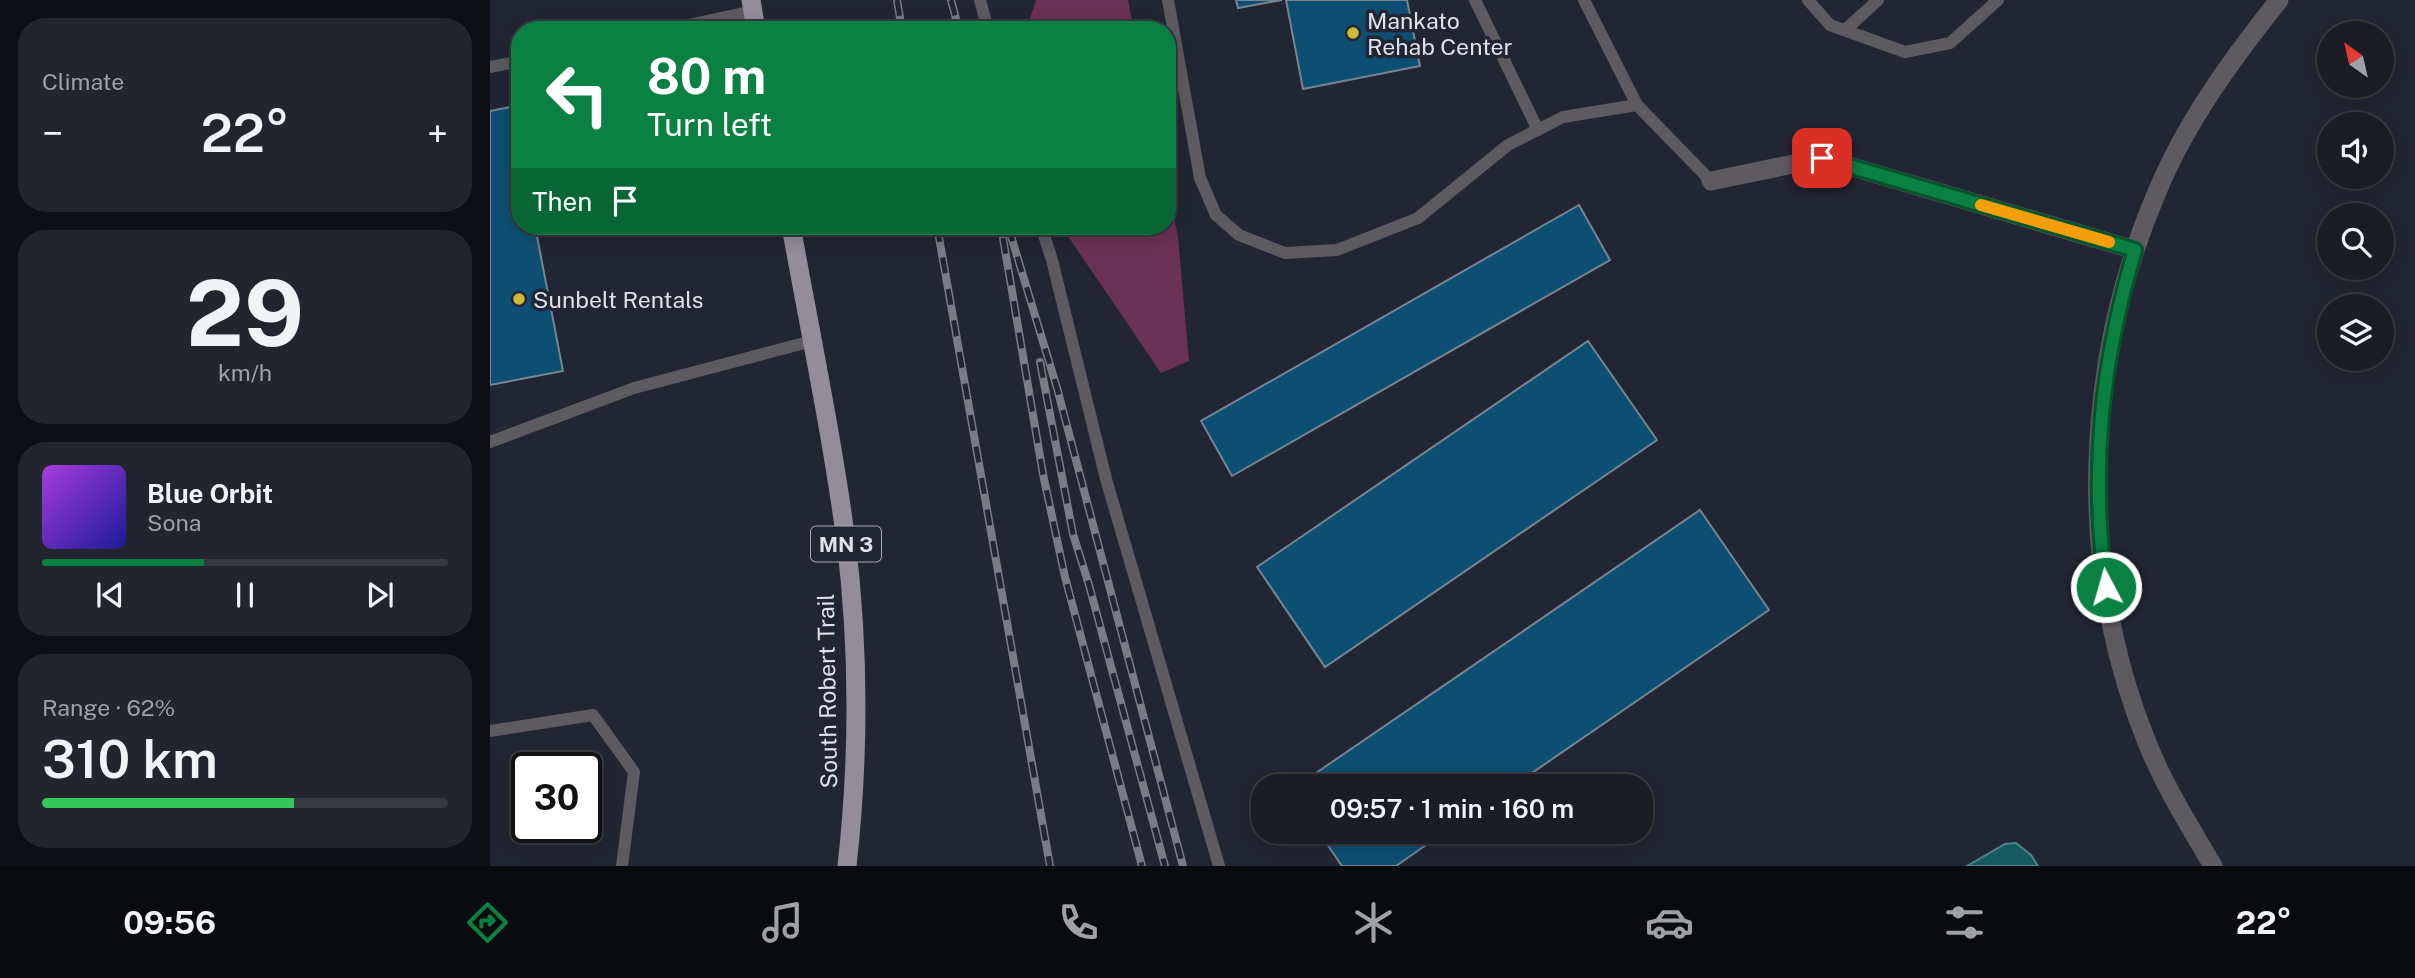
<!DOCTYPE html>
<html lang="en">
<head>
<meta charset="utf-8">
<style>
	body { margin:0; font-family:"Public Sans",sans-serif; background:#23252e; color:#f1f3f6; height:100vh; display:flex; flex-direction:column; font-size:26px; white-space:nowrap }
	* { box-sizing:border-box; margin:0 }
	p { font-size:23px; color:#9fa1a7 }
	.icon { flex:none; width:38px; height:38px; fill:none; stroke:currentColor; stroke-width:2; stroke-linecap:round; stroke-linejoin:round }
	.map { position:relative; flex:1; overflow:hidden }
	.drawer { display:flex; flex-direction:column; gap:18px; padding:18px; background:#0e0f15; width:490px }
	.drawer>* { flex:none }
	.top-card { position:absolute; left:21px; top:21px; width:665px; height:214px; border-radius:28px; box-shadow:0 4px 18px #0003,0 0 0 2px #383a43; background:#0b8043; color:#fff; overflow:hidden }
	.needle { width:46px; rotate:326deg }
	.buttons { position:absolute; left:1827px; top:21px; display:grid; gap:14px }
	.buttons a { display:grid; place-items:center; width:77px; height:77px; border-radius:50%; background:#1a1c26; box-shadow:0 4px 18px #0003,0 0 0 2px #383a43; font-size:35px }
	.speed { position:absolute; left:21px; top:752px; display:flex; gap:14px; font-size:35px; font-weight:700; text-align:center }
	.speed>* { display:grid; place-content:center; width:91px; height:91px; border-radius:50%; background:#1a1c26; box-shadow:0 4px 18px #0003,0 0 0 2px #383a43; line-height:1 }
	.speed .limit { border:4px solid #111; border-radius:10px; background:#fff; color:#111 }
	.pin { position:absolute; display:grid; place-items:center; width:60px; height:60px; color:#fff; margin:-30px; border-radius:14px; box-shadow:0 4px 10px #0006 }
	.me { position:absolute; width:77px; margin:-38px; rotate:354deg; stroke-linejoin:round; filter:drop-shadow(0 0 5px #0008) }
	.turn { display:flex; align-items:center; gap:24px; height:147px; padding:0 21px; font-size:32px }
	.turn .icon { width:91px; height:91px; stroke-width:2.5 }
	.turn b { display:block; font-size:49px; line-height:60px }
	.then { display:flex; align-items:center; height:66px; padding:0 21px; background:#0003; gap:14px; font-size:26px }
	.big { font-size:52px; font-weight:600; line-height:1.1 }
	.drawer .card { flex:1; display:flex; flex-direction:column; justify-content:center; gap:10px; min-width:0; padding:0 24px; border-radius:28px; background:#23252e }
	.drawer .dial { align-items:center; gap:0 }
	.dial b { font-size:91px; line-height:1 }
	.song { display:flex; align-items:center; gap:21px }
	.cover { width:84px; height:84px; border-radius:10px; background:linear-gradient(135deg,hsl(280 70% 55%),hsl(240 70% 35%)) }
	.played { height:7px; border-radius:4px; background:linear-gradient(90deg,#0b8043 40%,#383a43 40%) }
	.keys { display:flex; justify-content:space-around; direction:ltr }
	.heat { display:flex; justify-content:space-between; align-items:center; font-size:38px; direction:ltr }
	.charge { height:10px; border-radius:5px; background:linear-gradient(90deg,#34c759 62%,#383a43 0) }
	.trip { position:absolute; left:761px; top:774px; width:402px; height:70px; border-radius:28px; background:#1a1c26; box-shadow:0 4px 18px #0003,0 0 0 2px #383a43; font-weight:600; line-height:70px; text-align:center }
	.menu { display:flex; height:112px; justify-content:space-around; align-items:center; background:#0a0b0f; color:#9fa1a7 }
	.menu .icon { width:49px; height:49px }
	.menu .on { color:#0b8043 }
	.menu b { font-size:32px; color:#f1f3f6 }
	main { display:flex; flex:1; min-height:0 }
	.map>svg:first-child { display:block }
	.green { fill:#6b3055 }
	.water { fill:#16595f; stroke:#528289; stroke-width:2 }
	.building { fill:#0d4f73; stroke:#758591; stroke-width:2 }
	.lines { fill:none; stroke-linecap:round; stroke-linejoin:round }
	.service { stroke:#5d5a60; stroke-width:12 }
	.minor { stroke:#5d5a60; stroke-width:19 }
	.primary { stroke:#938c9a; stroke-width:19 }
	.rail-casing { stroke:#797c87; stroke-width:8 }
	.rail { stroke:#222533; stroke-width:5; stroke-dasharray:16; stroke-linecap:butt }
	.route-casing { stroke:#07532c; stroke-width:18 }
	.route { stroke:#0b8043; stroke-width:12 }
	.slow { stroke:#f59e0b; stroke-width:12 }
	.poi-dot { fill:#ceb837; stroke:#222533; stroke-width:2.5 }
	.labels { text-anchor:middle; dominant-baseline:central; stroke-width:7; stroke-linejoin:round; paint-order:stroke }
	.shield { fill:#222533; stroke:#a6a9b4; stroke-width:2 }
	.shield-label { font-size:21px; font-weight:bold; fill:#dfe2eb }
	.poi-label { font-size:23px; fill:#dfe2eb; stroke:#222533; text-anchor:start }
	.street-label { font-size:23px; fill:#dfe2eb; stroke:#222533 }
</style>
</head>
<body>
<main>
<section class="drawer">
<div class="card"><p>Climate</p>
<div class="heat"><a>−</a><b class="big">22°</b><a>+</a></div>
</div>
<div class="card dial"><b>29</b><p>km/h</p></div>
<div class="card">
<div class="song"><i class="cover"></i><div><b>Blue Orbit</b><p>Sona</p></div></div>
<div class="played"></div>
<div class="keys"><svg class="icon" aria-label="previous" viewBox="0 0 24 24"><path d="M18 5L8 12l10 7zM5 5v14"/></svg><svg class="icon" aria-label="pause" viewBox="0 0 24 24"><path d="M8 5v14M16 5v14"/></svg><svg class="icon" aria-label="next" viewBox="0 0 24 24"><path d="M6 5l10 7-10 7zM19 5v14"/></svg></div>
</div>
<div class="card"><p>Range · 62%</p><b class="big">310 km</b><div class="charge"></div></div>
</section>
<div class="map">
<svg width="1925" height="866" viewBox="0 0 1925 866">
	<rect width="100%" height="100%" fill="#222533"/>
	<path class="green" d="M546,0H638L644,30H539L538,25Z
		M677,186L688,237L699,361L671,373L571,226H677Z"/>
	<path class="water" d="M1526,843L1541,855L1548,866H1477L1515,844Z"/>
	<path class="building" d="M746,0H792L748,8Z
		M796,0H917L930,66L813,89Z
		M30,105V226H45L73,371L0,385V111Z
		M1089,205L1120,260L742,476L711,421Z
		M1098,341L1167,440L835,667L767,567Z
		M1210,510L1279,610L1023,786H807Z
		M828,831H956L906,866H852Z"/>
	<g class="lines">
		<path class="service" d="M490,0L498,30
			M678,0L710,178L726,215L749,235L795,253L847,250L928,218L1018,145L1073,117L1147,105
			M985,0L1048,130
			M1094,0L1147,105L1221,181
			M1318,0L1340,25L1415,52L1460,43L1508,0
			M175,30L263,11
			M1355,30L1388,0
			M0,67L30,61
			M551,226L562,260L616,479L729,866
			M0,442L144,388L322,341
			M0,731L103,715L144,772L132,866"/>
		<path class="minor" d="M1221,181L1332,158L1645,250
			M1723,866C1699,825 1673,784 1656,740C1586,566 1594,363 1667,192C1696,122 1742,59 1789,0"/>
		<path class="primary" d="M261,0L266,30
			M301,226C320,331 342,436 356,541C369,648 369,759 357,866"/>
		<defs>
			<path id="rail" d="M407,0L412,30
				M461,0L469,30
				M447,226L560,866
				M518,226L567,388L693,866
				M513,238L553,474L575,577L652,866
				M550,362L583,534L599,585L675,866"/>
		</defs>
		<use href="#rail" class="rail-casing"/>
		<use href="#rail" class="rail"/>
	</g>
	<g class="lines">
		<defs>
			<path id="route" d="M1332,158L1645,250C1611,364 1600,470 1616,587"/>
		</defs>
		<use href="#route" class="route-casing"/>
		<use href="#route" class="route"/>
		<path class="slow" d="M1491,205L1619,242"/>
	</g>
	<g class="poi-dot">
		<circle cx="863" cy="33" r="7"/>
		<circle cx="29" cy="299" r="7"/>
	</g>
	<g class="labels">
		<rect class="shield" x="321" y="526.5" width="70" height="35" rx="5"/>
		<g class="shield-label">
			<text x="356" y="544">MN 3</text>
		</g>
		<g class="poi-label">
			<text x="877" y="20">Mankato<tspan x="877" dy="26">Rehab Center</tspan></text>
			<text x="43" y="299">Sunbelt Rentals</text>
		</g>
		<g class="street-label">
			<text transform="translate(337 691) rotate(-91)">South Robert Trail</text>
		</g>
	</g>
</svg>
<div class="buttons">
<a><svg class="needle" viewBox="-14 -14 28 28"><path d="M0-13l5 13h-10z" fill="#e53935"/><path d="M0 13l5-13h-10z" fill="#9fa1a7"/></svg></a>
<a><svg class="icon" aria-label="sound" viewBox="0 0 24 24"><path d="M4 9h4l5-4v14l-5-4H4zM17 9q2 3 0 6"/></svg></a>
<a><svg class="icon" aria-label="search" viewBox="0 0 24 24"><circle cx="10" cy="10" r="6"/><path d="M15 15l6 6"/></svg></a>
<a><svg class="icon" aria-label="layers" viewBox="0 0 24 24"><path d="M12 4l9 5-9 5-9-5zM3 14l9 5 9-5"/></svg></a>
</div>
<div class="speed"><div class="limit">30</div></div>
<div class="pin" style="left:1332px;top:158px;background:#d93025"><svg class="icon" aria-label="arrive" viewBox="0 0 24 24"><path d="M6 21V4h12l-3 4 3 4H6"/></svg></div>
<svg class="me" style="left:1616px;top:587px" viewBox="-20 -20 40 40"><circle r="17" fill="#0b8043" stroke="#fff" stroke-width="3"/><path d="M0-11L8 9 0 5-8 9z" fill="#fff"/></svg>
<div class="trip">09:57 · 1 min · 160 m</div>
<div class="top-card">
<div class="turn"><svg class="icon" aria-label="left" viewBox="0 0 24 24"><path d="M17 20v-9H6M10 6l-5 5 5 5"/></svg><div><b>80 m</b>Turn left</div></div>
<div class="then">Then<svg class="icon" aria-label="arrive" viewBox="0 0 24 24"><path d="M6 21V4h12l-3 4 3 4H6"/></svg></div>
</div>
</div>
</main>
<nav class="menu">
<b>09:56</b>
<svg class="icon on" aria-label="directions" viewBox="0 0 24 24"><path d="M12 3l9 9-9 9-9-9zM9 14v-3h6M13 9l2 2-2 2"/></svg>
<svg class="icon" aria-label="music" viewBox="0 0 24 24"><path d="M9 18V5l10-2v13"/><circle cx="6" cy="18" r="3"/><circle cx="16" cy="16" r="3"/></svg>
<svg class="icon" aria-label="phone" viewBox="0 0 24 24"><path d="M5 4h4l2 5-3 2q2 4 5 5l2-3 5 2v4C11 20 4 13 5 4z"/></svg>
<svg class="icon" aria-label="climate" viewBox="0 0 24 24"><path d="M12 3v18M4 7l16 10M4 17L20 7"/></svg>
<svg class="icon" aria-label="car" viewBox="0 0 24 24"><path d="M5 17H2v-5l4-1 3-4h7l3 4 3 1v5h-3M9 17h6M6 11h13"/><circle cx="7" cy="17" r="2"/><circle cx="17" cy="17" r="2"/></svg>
<svg class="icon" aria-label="filters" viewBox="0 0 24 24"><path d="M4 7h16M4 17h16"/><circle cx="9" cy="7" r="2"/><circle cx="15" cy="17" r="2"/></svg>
<b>22°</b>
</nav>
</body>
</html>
